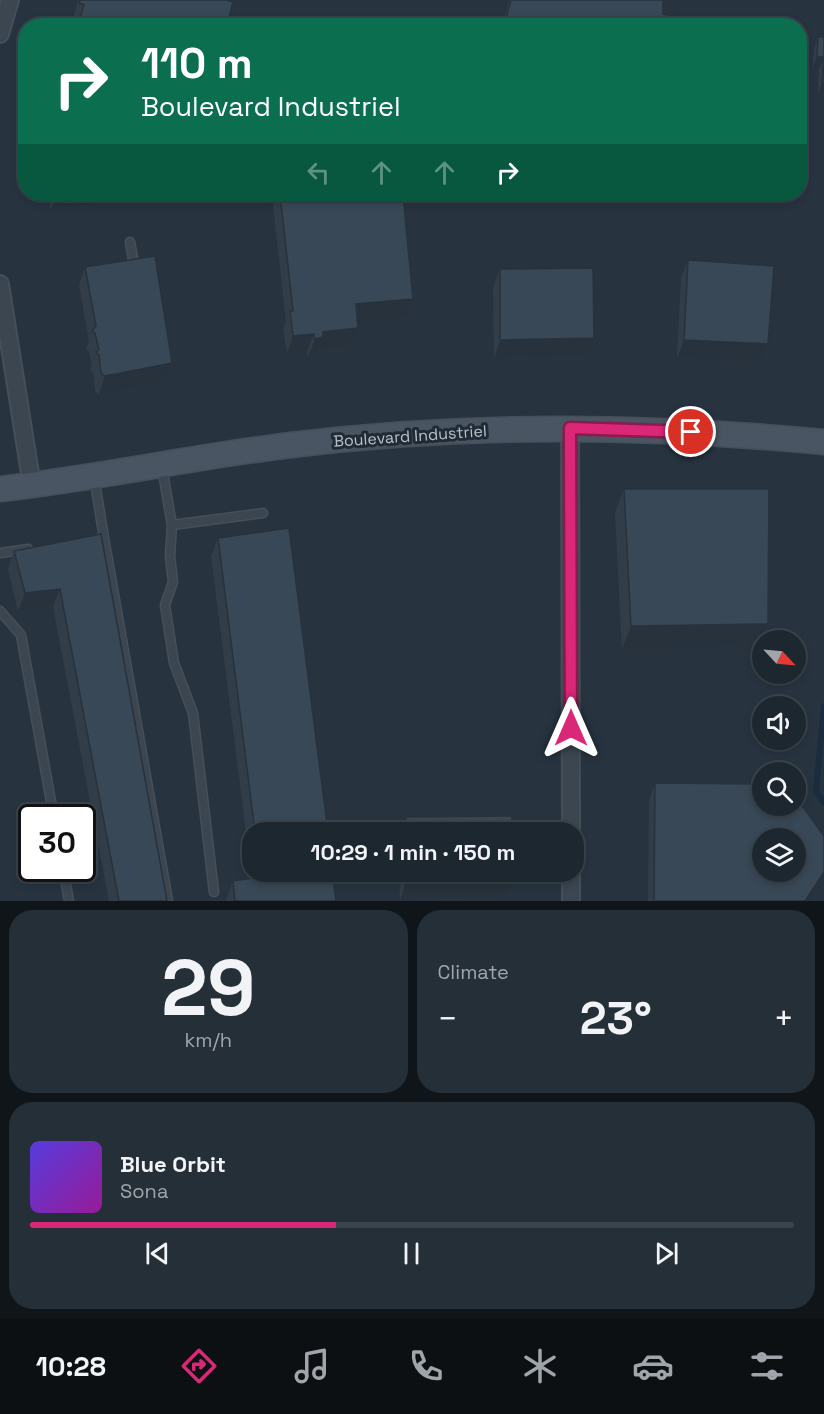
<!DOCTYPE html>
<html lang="en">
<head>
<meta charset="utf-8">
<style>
	body { margin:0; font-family:"Space Grotesk",sans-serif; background:#252f38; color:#f1f3f6; height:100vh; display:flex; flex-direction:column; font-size:22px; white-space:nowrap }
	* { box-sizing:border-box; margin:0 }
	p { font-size:20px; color:#a0a5ab }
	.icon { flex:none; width:33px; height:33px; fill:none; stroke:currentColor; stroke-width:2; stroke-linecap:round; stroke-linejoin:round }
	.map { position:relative; height:901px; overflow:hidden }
	.details { display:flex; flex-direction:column; gap:9px; padding:9px; background:#10151a; flex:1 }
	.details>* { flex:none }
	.top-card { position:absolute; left:18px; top:18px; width:789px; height:183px; border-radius:24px; box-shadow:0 3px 9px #0003,0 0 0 2px #3b444c; background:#0b6e4f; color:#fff; overflow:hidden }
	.needle { width:39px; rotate:116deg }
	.fabs { position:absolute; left:752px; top:630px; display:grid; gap:12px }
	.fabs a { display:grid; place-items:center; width:54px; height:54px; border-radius:50%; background:#1d2730; box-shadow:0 3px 9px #0003,0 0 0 2px #3b444c; font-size:30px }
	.speed { position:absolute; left:18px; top:804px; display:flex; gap:12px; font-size:30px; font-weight:700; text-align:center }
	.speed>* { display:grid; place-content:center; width:78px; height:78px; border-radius:50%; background:#1d2730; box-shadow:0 3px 9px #0003,0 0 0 2px #3b444c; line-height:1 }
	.speed .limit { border:3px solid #111; border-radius:9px; background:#fff; color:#111 }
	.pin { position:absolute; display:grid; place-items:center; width:51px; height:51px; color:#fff; margin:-26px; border:3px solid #fff; border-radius:50%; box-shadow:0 2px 6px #0007 }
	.me { position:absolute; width:66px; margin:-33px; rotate:0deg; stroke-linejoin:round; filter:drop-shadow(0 0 4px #0008) }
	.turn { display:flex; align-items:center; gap:21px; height:126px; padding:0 24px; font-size:27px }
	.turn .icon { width:78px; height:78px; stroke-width:2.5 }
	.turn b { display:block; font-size:42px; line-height:51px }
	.lanes { display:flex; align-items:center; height:57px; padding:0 24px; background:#0003; justify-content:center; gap:30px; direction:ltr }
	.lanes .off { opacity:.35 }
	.big { font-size:45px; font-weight:800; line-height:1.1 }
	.details .card { flex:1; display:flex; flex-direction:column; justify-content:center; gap:9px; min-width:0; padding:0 21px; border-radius:24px; background:#252f38 }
	.details .dial { align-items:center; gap:0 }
	.dial b { font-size:78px; line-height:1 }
	.song { display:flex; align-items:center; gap:18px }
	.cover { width:72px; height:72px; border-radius:9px; background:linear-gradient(135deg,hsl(250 70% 55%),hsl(300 70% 35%)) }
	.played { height:6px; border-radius:3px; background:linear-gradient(90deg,#db2777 40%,#3b444c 40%) }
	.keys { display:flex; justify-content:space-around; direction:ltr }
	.heat { display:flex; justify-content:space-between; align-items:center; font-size:33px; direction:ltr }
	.details .tiles { flex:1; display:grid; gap:9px; grid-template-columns:1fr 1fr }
	.card:last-child { grid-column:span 2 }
	.trip { position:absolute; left:242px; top:822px; width:342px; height:60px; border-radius:24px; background:#1d2730; box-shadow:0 3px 9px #0003,0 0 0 2px #3b444c; font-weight:800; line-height:60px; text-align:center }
	.menu { display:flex; height:96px; justify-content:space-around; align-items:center; background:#0c1013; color:#a0a5ab }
	.menu .icon { width:42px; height:42px }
	.menu .active { color:#db2777 }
	.menu b { font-size:27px; color:#f1f3f6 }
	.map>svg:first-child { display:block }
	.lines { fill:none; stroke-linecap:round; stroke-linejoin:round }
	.stream { stroke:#1a2c3e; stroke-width:6 }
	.lane-casing { stroke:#454f59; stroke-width:11 }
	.street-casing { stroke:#454f59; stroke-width:20 }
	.secondary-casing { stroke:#454f59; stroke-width:27 }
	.lane { stroke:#3b4650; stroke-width:8 }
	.street { stroke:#3b4650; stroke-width:16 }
	.secondary { stroke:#495563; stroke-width:24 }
	.wall { fill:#313e4a }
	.shaded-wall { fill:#28323c }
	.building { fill:#394856; stroke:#28323c; stroke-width:1.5; fill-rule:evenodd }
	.route-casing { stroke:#8e194d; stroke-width:15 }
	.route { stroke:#db2777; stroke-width:10 }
	.labels { text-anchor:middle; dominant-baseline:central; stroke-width:6; stroke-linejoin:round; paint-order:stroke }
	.street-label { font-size:16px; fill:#b8c1ca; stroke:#202b35 }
</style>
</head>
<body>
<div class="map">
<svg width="824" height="901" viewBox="0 0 824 901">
	<rect width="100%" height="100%" fill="#273440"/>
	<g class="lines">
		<path class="stream" d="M824,706L816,791L824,803"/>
		<defs>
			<path id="lane" d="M130,242L135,270
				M162,467L172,525L263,513
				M94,476L104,538H100
				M172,525L170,556L173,582L165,605L174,663L193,713L214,892
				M104,538L168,901
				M0,553L28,549
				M0,611L21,635L54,818
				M63,868L69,901"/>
			<path id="street" d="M0,34L10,0
				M0,284L32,486
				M570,428L571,832
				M571,872V901"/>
			<path id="secondary" d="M0,489C97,478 193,457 291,445C468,423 647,425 824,442"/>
		</defs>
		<use href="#lane" class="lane-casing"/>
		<use href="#street" class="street-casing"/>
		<use href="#secondary" class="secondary-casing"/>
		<use href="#lane" class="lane"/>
		<use href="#street" class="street"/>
		<use href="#secondary" class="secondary"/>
	</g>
	<path class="wall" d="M78,0H227V26H76L77,23L72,21Z
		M509,0H663V14L734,26H502Z
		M818,37H824V95L818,94L819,69H812L814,49Z
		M48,194H139L138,196L51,210Z
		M269,194H403L406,317L357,321L351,346L318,350L317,355L308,357L307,352L287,353L283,329L286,322L273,205H270Z
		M688,260L768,344L762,362L677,358L681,278Z
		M85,267L172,363L166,381L99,394L95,391L93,372L90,370L92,365L89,351L86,349L89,341L79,285Z
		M500,269L588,356L494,358L493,287Z
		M624,489L768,624L759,647L622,649L615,512Z
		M101,534L167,901H109L53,607L18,611L8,569L14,551Z
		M218,538L328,832H252V872H332L336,901H226V899L233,881L252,879L211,556Z
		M655,783L800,803L810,901H648L649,801Z
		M406,817L512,832H400Z
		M399,872H512L506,899L400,900Z"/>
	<path class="shaded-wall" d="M802,0H824V2Z
		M817,57H824L819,69H812Z
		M822,82H824V95L818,94Z
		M57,194H139L138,196L51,210Z
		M274,194H277L273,205H270Z
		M413,299L406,317L349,322L356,304Z
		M358,328L351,346L318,350L317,355L308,357L315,339L323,332Z
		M314,334L307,352L287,353L293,336Z
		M594,338L588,356L494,358L500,340Z
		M684,340L768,344L762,362L677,358Z
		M172,363L166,381L99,394L105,376Z
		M60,589L53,607L18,611L25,593Z
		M768,624L759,647L622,649L631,626Z
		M824,872V880L810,901H805Z
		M512,881L506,899L400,900L406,882Z"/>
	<path class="building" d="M80,0H227L233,2L227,26H83L78,24L84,5L79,3Z
		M511,0H663V14L734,26H504Z
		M800,36L806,38L801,92H800Z
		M818,37H824V82H822L824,57H817Z
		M280,194H403L413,299L356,304L358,328L323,332V337L315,339L314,334L293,336L290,311H293Z
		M155,256L172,363L105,376L101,373L99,355L96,352L99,350L95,333L92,331L96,326L85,267Z
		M688,260L774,266L768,344L684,340Z
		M593,268L594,338L500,340V269Z
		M624,489H769L768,624L631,626Z
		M289,528L328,832H255L218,538Z
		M101,534L167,901H119L60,589L25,593L14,551Z
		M655,783L762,784V806H795V784H800V803L824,836V872L805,901H654ZM762,838H795V872H762Z
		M512,816V832H406V817Z
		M259,872H332L336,901H235L233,881L260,877Z
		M406,872H512V881L406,882Z"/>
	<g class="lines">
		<defs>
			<path id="route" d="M571,728L570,428L691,432"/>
		</defs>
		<use href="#route" class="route-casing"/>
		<use href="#route" class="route"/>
	</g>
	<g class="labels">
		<g class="street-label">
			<text transform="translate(410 436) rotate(-4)">Boulevard Industriel</text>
		</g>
	</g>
</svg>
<div class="fabs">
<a><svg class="needle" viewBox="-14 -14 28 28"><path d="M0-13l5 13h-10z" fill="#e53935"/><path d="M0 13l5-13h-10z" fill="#a0a5ab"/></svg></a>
<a><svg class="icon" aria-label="sound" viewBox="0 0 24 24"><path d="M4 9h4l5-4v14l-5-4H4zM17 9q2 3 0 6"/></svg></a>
<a><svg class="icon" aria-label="search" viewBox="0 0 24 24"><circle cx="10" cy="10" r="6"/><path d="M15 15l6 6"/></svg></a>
<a><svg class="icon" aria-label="layers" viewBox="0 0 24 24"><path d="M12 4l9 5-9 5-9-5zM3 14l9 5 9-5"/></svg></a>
</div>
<div class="speed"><div class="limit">30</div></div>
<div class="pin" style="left:691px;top:432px;background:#d93025"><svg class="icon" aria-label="arrive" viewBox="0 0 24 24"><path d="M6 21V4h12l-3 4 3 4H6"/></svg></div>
<svg class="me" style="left:571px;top:728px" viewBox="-20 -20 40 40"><path d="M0-17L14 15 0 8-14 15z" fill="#db2777" stroke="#fff" stroke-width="4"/></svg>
<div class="trip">10:29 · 1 min · 150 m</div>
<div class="top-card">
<div class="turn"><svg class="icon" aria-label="right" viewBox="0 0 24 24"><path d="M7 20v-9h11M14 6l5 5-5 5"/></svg><div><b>110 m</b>Boulevard Industriel</div></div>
<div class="lanes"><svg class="icon off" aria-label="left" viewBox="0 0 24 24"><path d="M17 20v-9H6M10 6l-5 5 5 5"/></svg><svg class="icon off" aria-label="ahead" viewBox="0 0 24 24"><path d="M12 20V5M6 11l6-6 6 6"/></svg><svg class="icon off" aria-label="ahead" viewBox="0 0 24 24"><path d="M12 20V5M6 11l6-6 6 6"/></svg><svg class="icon" aria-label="right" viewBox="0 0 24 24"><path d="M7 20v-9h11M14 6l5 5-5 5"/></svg></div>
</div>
</div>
<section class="details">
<div class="tiles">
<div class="card dial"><b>29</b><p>km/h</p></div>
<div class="card"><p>Climate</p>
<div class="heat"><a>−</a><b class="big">23°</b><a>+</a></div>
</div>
<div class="card">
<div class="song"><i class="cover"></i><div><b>Blue Orbit</b><p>Sona</p></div></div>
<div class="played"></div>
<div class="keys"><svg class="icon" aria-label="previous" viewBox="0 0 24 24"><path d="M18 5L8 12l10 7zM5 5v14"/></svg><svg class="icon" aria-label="pause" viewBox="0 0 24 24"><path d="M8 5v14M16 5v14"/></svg><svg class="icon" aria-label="next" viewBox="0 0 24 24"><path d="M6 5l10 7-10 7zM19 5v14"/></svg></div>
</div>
</div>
</section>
<nav class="menu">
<b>10:28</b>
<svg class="icon active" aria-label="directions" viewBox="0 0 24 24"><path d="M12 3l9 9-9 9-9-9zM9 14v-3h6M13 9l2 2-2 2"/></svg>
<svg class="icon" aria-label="music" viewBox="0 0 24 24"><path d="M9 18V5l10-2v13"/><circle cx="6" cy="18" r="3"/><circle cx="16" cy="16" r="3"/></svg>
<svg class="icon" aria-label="phone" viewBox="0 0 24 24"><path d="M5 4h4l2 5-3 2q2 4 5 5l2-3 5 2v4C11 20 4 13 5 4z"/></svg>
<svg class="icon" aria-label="climate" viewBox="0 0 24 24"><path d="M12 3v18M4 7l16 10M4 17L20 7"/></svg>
<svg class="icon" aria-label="car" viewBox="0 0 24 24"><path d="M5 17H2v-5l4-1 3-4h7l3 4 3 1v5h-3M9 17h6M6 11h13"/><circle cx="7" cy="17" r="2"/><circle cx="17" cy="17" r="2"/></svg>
<svg class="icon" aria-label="filters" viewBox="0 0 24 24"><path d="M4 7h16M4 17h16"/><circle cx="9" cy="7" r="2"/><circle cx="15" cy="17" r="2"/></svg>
</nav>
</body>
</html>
